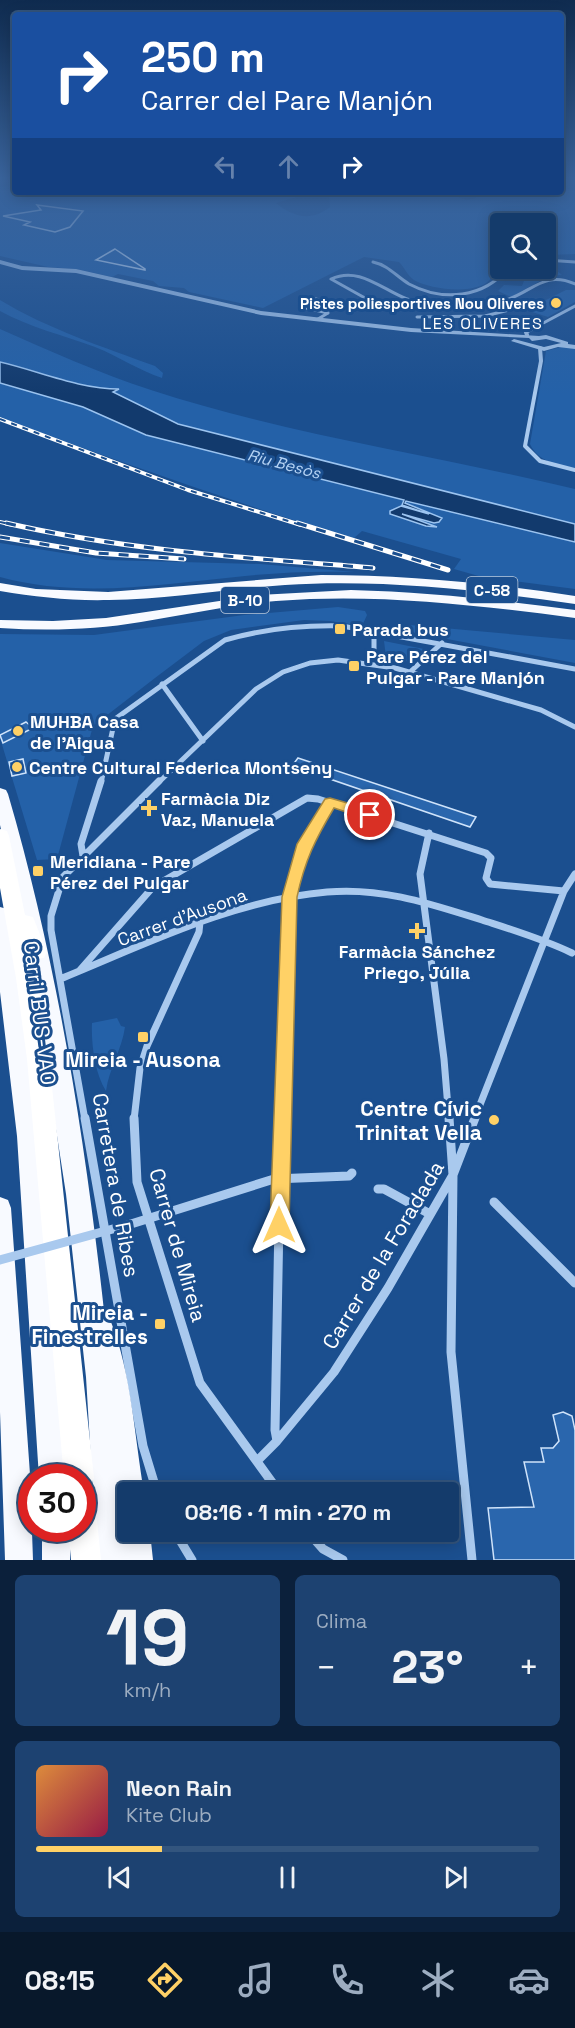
<!DOCTYPE html>
<html lang="es">
<head>
<meta charset="utf-8">
<style>
	body { margin:0; font-family:"Space Grotesk",sans-serif; background:#1d4271; color:#f1f3f6; height:100vh; display:flex; flex-direction:column; font-size:22px; white-space:nowrap }
	* { box-sizing:border-box; margin:0 }
	p { font-size:20px; color:#9dadc1 }
	.icon { flex:none; width:33px; height:33px; fill:none; stroke:currentColor; stroke-width:2; stroke-linecap:round; stroke-linejoin:round }
	.map { position:relative; height:1560px; overflow:hidden }
	.side { display:flex; flex-direction:column; gap:15px; padding:15px; background:#0b203b; flex:1 }
	.side>* { flex:none }
	.guide { position:absolute; left:12px; top:12px; width:552px; height:183px; border-radius:6px; box-shadow:0 3px 15px #0003,0 0 0 2px #33557e; background:#1a4fa0; color:#fff; overflow:hidden }
	.tools { position:absolute; left:490px; top:213px; display:grid; gap:12px }
	.tools a { display:grid; place-items:center; width:66px; height:66px; border-radius:6px; background:#143b6b; box-shadow:0 3px 15px #0003,0 0 0 2px #33557e; font-size:30px }
	.speed { position:absolute; left:18px; top:1464px; display:flex; gap:12px; font-size:30px; font-weight:700; text-align:center }
	.speed>* { display:grid; place-content:center; width:78px; height:78px; border-radius:50%; background:#143b6b; box-shadow:0 3px 15px #0003,0 0 0 2px #33557e; line-height:1 }
	.speed .limit { border:9px solid #d22; background:#fff; color:#111 }
	.pin { position:absolute; display:grid; place-items:center; width:51px; height:51px; color:#fff; margin:-26px; border:3px solid #fff; border-radius:50%; box-shadow:0 2px 6px #0007 }
	.me { position:absolute; width:66px; margin:-33px; rotate:0deg; stroke-linejoin:round; filter:drop-shadow(0 0 4px #0008) }
	.turn { display:flex; align-items:center; gap:21px; height:126px; padding:0 30px; font-size:27px }
	.turn .icon { width:78px; height:78px; stroke-width:2.5 }
	.turn b { display:block; font-size:42px; line-height:51px }
	.lanes { display:flex; align-items:center; height:57px; padding:0 30px; background:#0003; justify-content:center; gap:30px; direction:ltr }
	.lanes .off { opacity:.35 }
	.big { font-size:45px; font-weight:600; line-height:1.1 }
	.side .widget { flex:1; display:flex; flex-direction:column; justify-content:center; gap:9px; min-width:0; padding:0 21px; border-radius:9px; background:#1d4271 }
	.side .dial { align-items:center; gap:0 }
	.dial b { font-size:78px; line-height:1 }
	.song { display:flex; align-items:center; gap:18px }
	.cover { width:72px; height:72px; border-radius:9px; background:linear-gradient(135deg,hsl(30 70% 55%),hsl(340 70% 35%)) }
	.played { height:6px; border-radius:3px; background:linear-gradient(90deg,#ffd166 25%,#33557e 25%) }
	.keys { display:flex; justify-content:space-around; direction:ltr }
	.heat { display:flex; justify-content:space-between; align-items:center; font-size:33px; direction:ltr }
	.side .tiles { flex:1; display:grid; gap:15px; grid-template-columns:1fr 1fr }
	.widget:last-child { grid-column:span 2 }
	.trip { position:absolute; left:117px; top:1482px; width:342px; height:60px; border-radius:6px; background:#143b6b; box-shadow:0 3px 15px #0003,0 0 0 2px #33557e; font-weight:600; line-height:60px; text-align:center }
	.menu { display:flex; height:96px; justify-content:space-around; align-items:center; background:#08182b; color:#9dadc1 }
	.menu .icon { width:42px; height:42px }
	.menu .active { color:#ffd166 }
	.menu b { font-size:27px; color:#f1f3f6 }
	.map>svg:first-child { display:block }
	.green { fill:#2461a8; fill-rule:evenodd }
	.water { fill:#123a6d; stroke:#9cc4f0; stroke-width:1.5 }
	.building { fill:#2a66ad; stroke:#cfe3fa; stroke-width:1.5 }
	.lines { fill:none; stroke-linecap:round; stroke-linejoin:round }
	.minor-far4 { stroke:#a9c9ee; stroke-width:3 }
	.minor-far3 { stroke:#a9c9ee; stroke-width:4 }
	.minor-far2 { stroke:#a9c9ee; stroke-width:5 }
	.minor-far1 { stroke:#a9c9ee; stroke-width:7 }
	.minor { stroke:#a9c9ee; stroke-width:9 }
	.tertiary { fill:#a9c9ee; fill-rule:evenodd }
	.trunk { fill:#f8faff; fill-rule:evenodd }
	.motorway { fill:#fff; fill-rule:evenodd }
	.rail-far1-casing { stroke:#fff; stroke-width:4 }
	.rail-casing { stroke:#fff; stroke-width:5 }
	.rail-far1 { stroke:#1b4f8f; stroke-width:2; stroke-dasharray:6; stroke-linecap:butt }
	.rail { stroke:#1b4f8f; stroke-width:3; stroke-dasharray:10; stroke-linecap:butt }
	.minor-bridge { stroke:#a9c9ee; stroke-width:9 }
	.route { fill:#ffd166; stroke:#a68842; stroke-width:1.5 }
	.poi-dot { fill:#ffd166; stroke:#1b4f8f; stroke-width:2 }
	.labels { text-anchor:middle; dominant-baseline:central; stroke-width:6; stroke-linejoin:round; paint-order:stroke }
	.far-poi-label { font-size:15px; font-weight:bold; fill:#fff; stroke:#1b4f8f; text-anchor:end }
	.far-neighbourhood-label { font-size:16px; letter-spacing:1.5px; fill:#fff; stroke:#1b4f8f }
	.far-water-label { font-size:16px; font-style:italic; fill:#b5d3f5; stroke:#1b4f8f }
	.shield { fill:#1b4f8f; stroke:#bbcadd; stroke-width:1.5 }
	.shield-label { font-size:16px; font-weight:bold; fill:#fff }
	.poi-label { font-size:18px; font-weight:bold; fill:#fff; stroke:#1b4f8f; text-anchor:start }
	.street-label { font-size:18px; fill:#fff; stroke:#1b4f8f }
	.near-street-label { font-size:21px; fill:#fff; stroke:#1b4f8f }
	.near-poi-label { font-size:21px; font-weight:bold; fill:#fff; stroke:#1b4f8f; text-anchor:end }
</style>
</head>
<body>
<div class="map">
<svg width="575" height="1560" viewBox="0 0 575 1560">
	<rect width="100%" height="100%" fill="#1b4f8f"/>
	<path class="green" d="M561,176H575V254L551,255L546,243V224H501C501,243 502,259 492,277C481,296 431,290 414,280C407,275 405,268 399,262L364,257L263,308L189,292L184,288L159,286L153,281L118,274L112,277L76,269L48,267L0,256V187L9,186L11,179H15V192H466L457,197L467,200L501,192H561ZM329,192L330,207C311,222 293,217 276,203L306,194Z
		M546,262L562,275L549,276L511,297L498,291L504,285L522,286L524,281L516,280L517,278L526,279L529,275L520,273L522,271L531,272L533,269L546,268Z
		M566,290H575V302L548,317L526,310Z
		M0,300C48,329 103,347 155,366L163,373L162,378C138,370 118,356 95,347C63,335 31,328 0,311Z
		M0,329C50,351 99,373 151,390C289,435 434,455 575,489V524L178,424L113,392L118,389C78,389 38,371 0,362Z
		M561,347L575,348V468C558,465 538,462 530,444L546,351Z
		M0,383L83,407L146,435L575,542V589L482,577L454,569L461,559L362,531L353,539C234,502 117,461 0,418Z
		M0,543L107,560L260,564L355,572C318,571 282,572 245,576C164,584 80,599 0,577Z
		M338,607L365,611L367,615L362,626L330,621L304,620L231,630L204,641L155,678L93,726L57,859L37,860L0,738V634L94,635L244,615Z
		M410,625L575,640V663L404,631Z
		M384,641L424,649C409,664 406,664 386,657Z
		M117,1018L121,1026L125,1027C122,1049 109,1069 106,1091C95,1074 91,1044 92,1023Z"/>
	<path class="water" d="M0,362C39,371 79,389 119,389L113,392L178,424L575,524V542L406,501L405,503L442,518L439,522L434,523L402,514L437,527L426,526L390,514V511L401,506L429,514L402,505L404,500L146,435L83,407L0,383Z"/>
	<path class="building" d="M37,205L83,211L70,227L55,232L24,225L30,222L3,216L41,210Z
		M115,249L145,269V270L96,260Z
		M26,722L33,728L3,743L0,735Z
		M298,758L476,817L470,827L292,766Z
		M23,759L26,773L12,776L9,762Z
		M563,1412L572,1416L575,1430V1560H494L488,1508L534,1507L524,1462H544L541,1448H553L559,1441L553,1415Z"/>
	<g class="lines">
		<path class="minor-far4" d="M546,260L575,262
			M373,262C388,265 396,276 409,284C443,302 484,298 508,268
			M316,299L335,306L326,312L328,313L306,308L309,302Z
			M396,310L365,298L331,279C359,266 381,289 407,299C420,304 439,306 453,306C467,306 489,305 503,301C532,293 543,270 575,284
			M417,317L485,316L509,310
			M318,319L328,313
			M534,328L575,306"/>
		<path class="minor-far3" d="M527,335L526,332L537,326
			M540,348L541,361L525,446L540,461L575,470"/>
		<path class="minor-far2" d="M374,632V654L382,663
			M410,672L442,643
			M162,684L203,741
			M101,783L115,719L225,640C263,629 302,625 342,626L575,669
			M158,783L256,689L283,672L310,663L338,660L395,668L541,710L575,727"/>
		<path class="minor-far1" d="M429,833L420,874L444,1059L449,1120
			M83,856L81,844L101,781
			M80,970L153,887L307,798L318,799L486,853L491,858L486,878L490,884L564,891
			M60,979C146,944 233,900 327,892C382,887 431,904 482,920C513,930 543,939 572,953
			M85,1120L51,930V916L63,877L159,781
			M134,1120L140,1068L147,1046L199,932L200,922
			M281,1120L290,897L305,844L330,802
			M474,1120L564,891L575,874"/>
		<path class="minor" d="M85,1118L143,1446L157,1492
			M134,1118L137,1182L200,1383L279,1492
			M449,1118L453,1175L451,1352L472,1560
			M378,1189H384L430,1214
			M494,1202L575,1283
			M131,1224L274,1179L349,1176L352,1173
			M277,1441L334,1372L388,1288L453,1175L475,1118
			M257,1461L277,1441L275,1430L281,1118
			M175,1532L192,1560
			M308,1532L323,1549L343,1560"/>
		<path class="tertiary" d="M0,260L22,266L76,269L261,311L411,328L539,336L546,335L568,342V344L575,345V349L558,347L544,351L511,341L514,339L544,347L561,343L546,339L532,341L529,338L411,332L261,315L76,273L22,270L0,264Z"/>
		<path class="trunk" d="M321,575C406,575 490,583 575,596V604C479,590 382,579 285,585C226,589 168,599 109,600C72,601 36,597 0,591V583L36,589L108,592Z
			M351,590C426,592 500,600 575,610V618C476,605 376,593 276,601C230,605 186,615 141,622C94,630 47,631 0,628V620L53,621L106,618L259,595Z
			M0,788L6,790L8,794C58,965 86,1144 105,1320L111,1322C131,1371 135,1440 144,1492H128V1505L122,1502L123,1529L128,1522V1532H150L153,1560H97L86,1377L66,1194L31,967L0,825Z
			M0,907L7,909L9,914L39,1136L66,1478H39L17,1136L0,992Z
			M0,1197L8,1200L11,1208L30,1474L33,1560H5L0,1412Z
			M42,1528H70V1560H42Z"/>
		<path class="motorway" d="M0,829L7,831L9,836L25,915L33,917L47,952L44,958L34,959L49,1059L94,1478L89,1488L82,1491V1478H64L27,1059L16,978L0,888Z
			M82,1505L93,1509L97,1520L101,1560H71L68,1528H82Z"/>
		<defs>
			<path id="rail-far1" d="M0,419L188,490L301,525
				M0,522L13,525"/>
			<path id="rail" d="M6,523C127,551 250,558 373,568
				M297,523L448,570
				M0,537L96,553L184,559"/>
		</defs>
		<use href="#rail-far1" class="rail-far1-casing"/>
		<use href="#rail" class="rail-casing"/>
		<use href="#rail-far1" class="rail-far1"/>
		<use href="#rail" class="rail"/>
		<path class="minor-bridge" d="M0,1260L131,1224"/>
	</g>
	<linearGradient id="sky" x2="0" y2="1"><stop stop-color="#0f2b4f"/><stop offset="0.45" stop-color="#39639b"/><stop offset="1" stop-color="#39639b" stop-opacity="0"/></linearGradient>
	<rect width="575" height="395" fill="url(#sky)"/>
	<path class="route" d="M330,798L375,811L377,815L370,820L334,808C315,840 305,860 297,897L289,1225L286,1231L279,1234L273,1231L270,1225L282,897L297,844L325,799Z"/>
	<g class="poi-dot">
		<circle cx="556" cy="303" r="6"/>
		<rect x="334" y="623" width="12" height="12" rx="3"/>
		<rect x="348" y="660" width="12" height="12" rx="3"/>
		<circle cx="18" cy="731" r="6"/>
		<circle cx="17" cy="767" r="6"/>
		<path d="M146 799h6v6h6v6h-6v6h-6v-6h-6v-6h6z"/>
		<rect x="32" y="865" width="12" height="12" rx="3"/>
		<path d="M414 922h6v6h6v6h-6v6h-6v-6h-6v-6h6z"/>
		<rect x="137" y="1031" width="12" height="12" rx="3"/>
		<circle cx="494" cy="1120" r="6"/>
		<rect x="154" y="1318" width="12" height="12" rx="3"/>
	</g>
	<g class="labels">
		<g class="far-poi-label">
			<text x="544" y="303">Pistes poliesportives Nou Oliveres</text>
		</g>
		<g class="far-neighbourhood-label">
			<text x="483" y="323">LES OLIVERES</text>
		</g>
		<g class="far-water-label">
			<text transform="translate(284 464) rotate(15)">Riu Besòs</text>
		</g>
		<g class="shield">
			<rect x="466.5" y="577" width="51" height="26" rx="4.5"/>
			<rect x="221" y="587" width="48" height="26" rx="4.5"/>
		</g>
		<g class="shield-label">
			<text x="492" y="590">C-58</text>
			<text x="245" y="600">B-10</text>
		</g>
		<g class="poi-label">
			<text x="352" y="629">Parada bus</text>
			<text x="366" y="656">Pare Pérez del<tspan x="366" dy="21">Pulgar - Pare Manjón</tspan></text>
			<text x="30" y="721">MUHBA Casa<tspan x="30" dy="21">de l'Aigua</tspan></text>
			<text x="29" y="767">Centre Cultural Federica Montseny</text>
			<text x="161" y="798">Farmàcia Diz<tspan x="161" dy="21">Vaz, Manuela</tspan></text>
			<text x="50" y="861">Meridiana - Pare<tspan x="50" dy="21">Pérez del Pulgar</tspan></text>
			<text x="417" y="951" text-anchor="middle">Farmàcia Sánchez<tspan x="417" dy="21">Priego, Júlia</tspan></text>
		</g>
		<g class="street-label">
			<text transform="translate(182 917) rotate(-20)">Carrer d'Ausona</text>
		</g>
		<g class="near-street-label">
			<text transform="translate(40 1013) rotate(83)">Carril BUS-VAO</text>
			<text transform="translate(116 1185) rotate(80)">Carretera de Ribes</text>
			<text transform="translate(178 1245) rotate(74)">Carrer de Mireia</text>
			<text transform="translate(383 1255) rotate(-59)">Carrer de la Foradada</text>
		</g>
		<g class="near-poi-label">
			<text x="143" y="1059" text-anchor="middle">Mireia - Ausona</text>
			<text x="482" y="1108">Centre Cívic<tspan x="482" dy="24">Trinitat Vella</tspan></text>
			<text x="148" y="1312">Mireia -<tspan x="148" dy="24">Finestrelles</tspan></text>
		</g>
	</g>
</svg>
<div class="tools">
<a><svg class="icon" aria-label="search" viewBox="0 0 24 24"><circle cx="10" cy="10" r="6"/><path d="M15 15l6 6"/></svg></a>
</div>
<div class="speed"><div class="limit">30</div></div>
<div class="pin" style="left:370px;top:815px;background:#d93025"><svg class="icon" aria-label="arrive" viewBox="0 0 24 24"><path d="M6 21V4h12l-3 4 3 4H6"/></svg></div>
<svg class="me" style="left:279px;top:1225px" viewBox="-20 -20 40 40"><path d="M0-17L14 15 0 8-14 15z" fill="#ffd166" stroke="#fff" stroke-width="4"/></svg>
<div class="trip">08:16 · 1 min · 270 m</div>
<div class="guide">
<div class="turn"><svg class="icon" aria-label="right" viewBox="0 0 24 24"><path d="M7 20v-9h11M14 6l5 5-5 5"/></svg><div><b>250 m</b>Carrer del Pare Manjón</div></div>
<div class="lanes"><svg class="icon off" aria-label="left" viewBox="0 0 24 24"><path d="M17 20v-9H6M10 6l-5 5 5 5"/></svg><svg class="icon off" aria-label="ahead" viewBox="0 0 24 24"><path d="M12 20V5M6 11l6-6 6 6"/></svg><svg class="icon" aria-label="right" viewBox="0 0 24 24"><path d="M7 20v-9h11M14 6l5 5-5 5"/></svg></div>
</div>
</div>
<section class="side">
<div class="tiles">
<div class="widget dial"><b>19</b><p>km/h</p></div>
<div class="widget"><p>Clima</p>
<div class="heat"><a>−</a><b class="big">23°</b><a>+</a></div>
</div>
<div class="widget">
<div class="song"><i class="cover"></i><div><b>Neon Rain</b><p>Kite Club</p></div></div>
<div class="played"></div>
<div class="keys"><svg class="icon" aria-label="previous" viewBox="0 0 24 24"><path d="M18 5L8 12l10 7zM5 5v14"/></svg><svg class="icon" aria-label="pause" viewBox="0 0 24 24"><path d="M8 5v14M16 5v14"/></svg><svg class="icon" aria-label="next" viewBox="0 0 24 24"><path d="M6 5l10 7-10 7zM19 5v14"/></svg></div>
</div>
</div>
</section>
<nav class="menu">
<b>08:15</b>
<svg class="icon active" aria-label="directions" viewBox="0 0 24 24"><path d="M12 3l9 9-9 9-9-9zM9 14v-3h6M13 9l2 2-2 2"/></svg>
<svg class="icon" aria-label="music" viewBox="0 0 24 24"><path d="M9 18V5l10-2v13"/><circle cx="6" cy="18" r="3"/><circle cx="16" cy="16" r="3"/></svg>
<svg class="icon" aria-label="phone" viewBox="0 0 24 24"><path d="M5 4h4l2 5-3 2q2 4 5 5l2-3 5 2v4C11 20 4 13 5 4z"/></svg>
<svg class="icon" aria-label="climate" viewBox="0 0 24 24"><path d="M12 3v18M4 7l16 10M4 17L20 7"/></svg>
<svg class="icon" aria-label="car" viewBox="0 0 24 24"><path d="M5 17H2v-5l4-1 3-4h7l3 4 3 1v5h-3M9 17h6M6 11h13"/><circle cx="7" cy="17" r="2"/><circle cx="17" cy="17" r="2"/></svg>
</nav>
</body>
</html>
